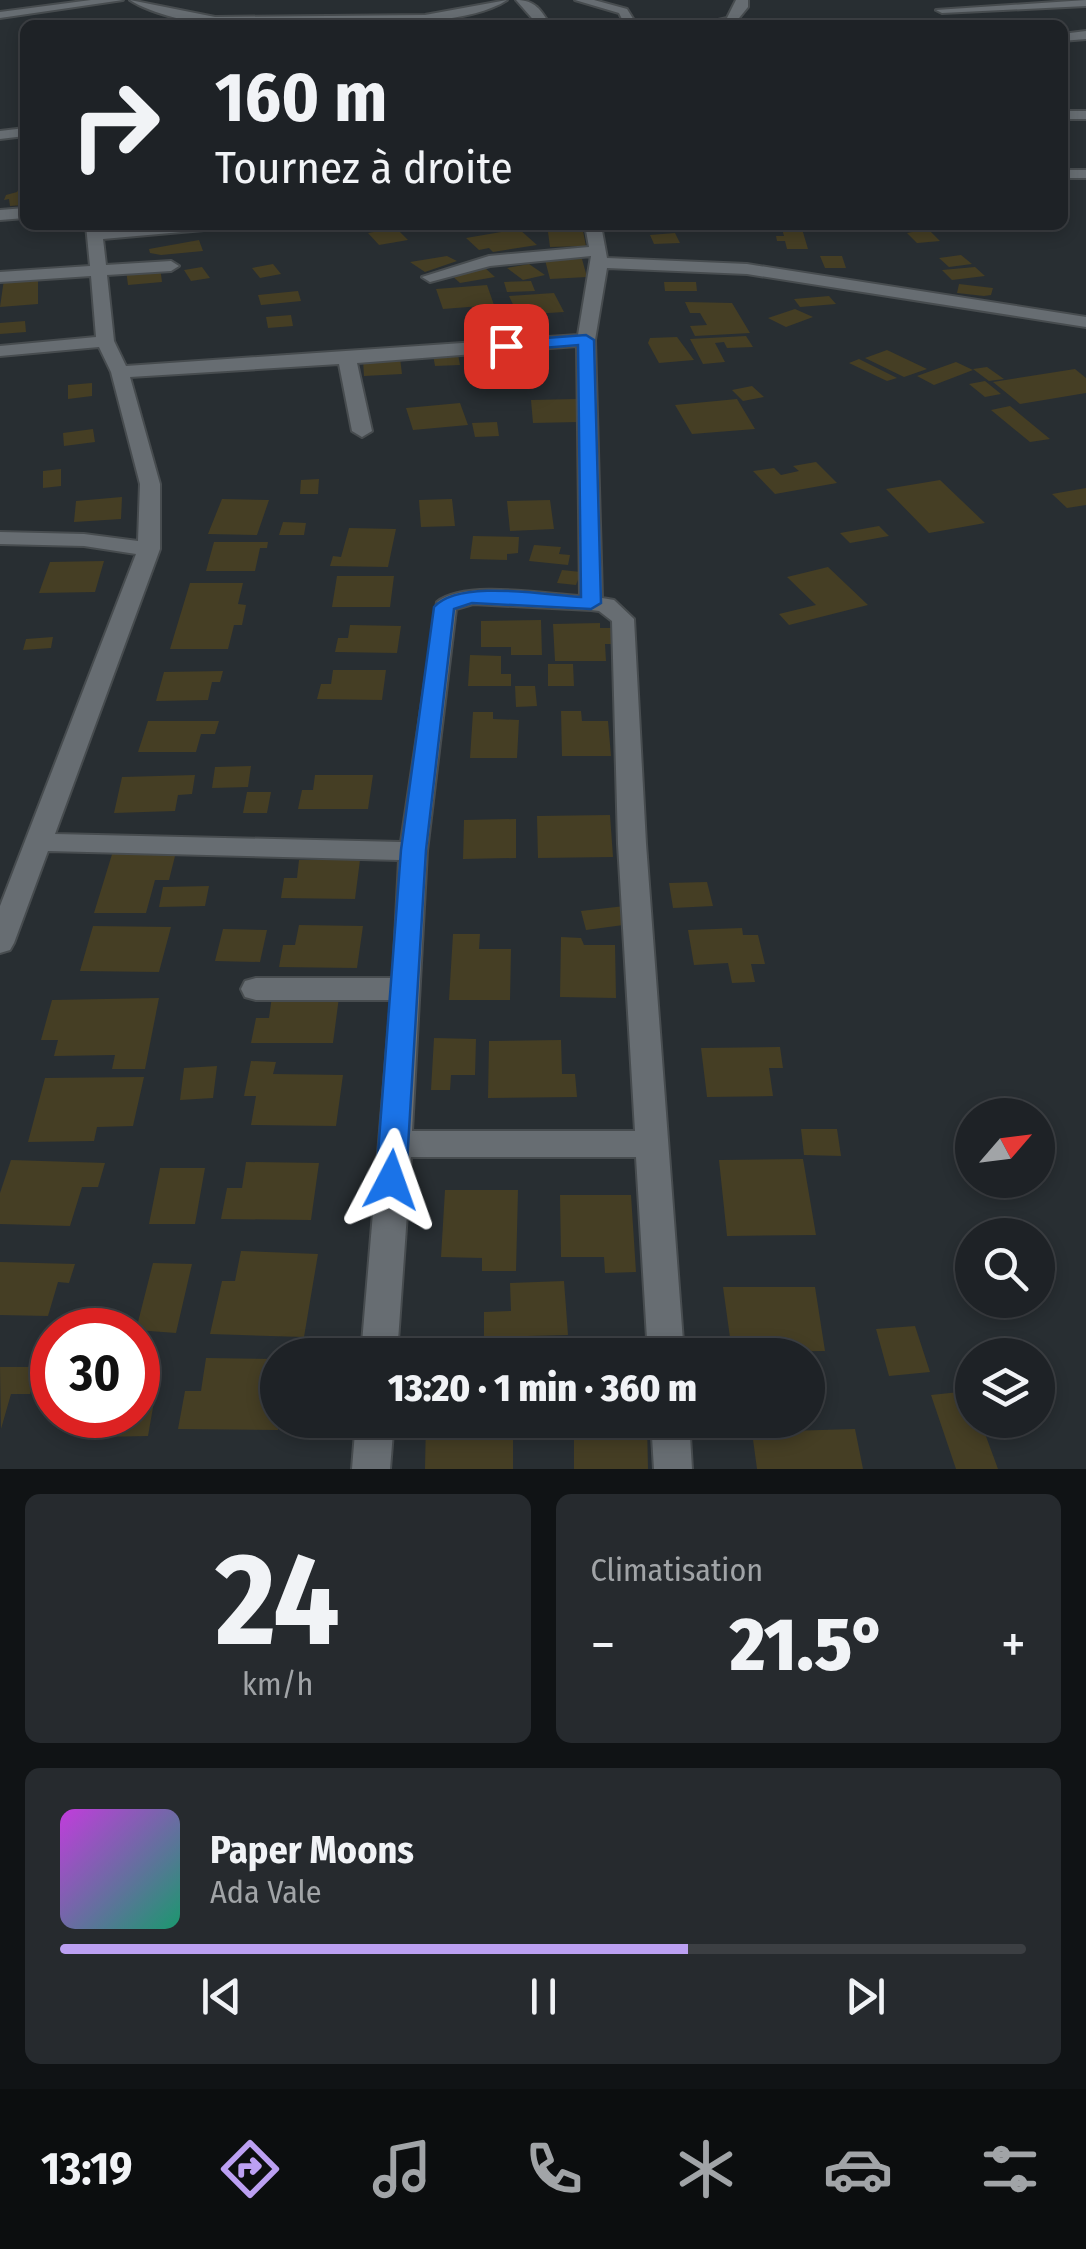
<!DOCTYPE html>
<html lang="fr">
<head>
<meta charset="utf-8">
<style>
	body { margin:0; font-family:"Fira Sans Condensed",sans-serif; background:#262a2e; color:#f1f3f6; height:100vh; display:flex; flex-direction:column; font-size:38px; white-space:nowrap }
	* { box-sizing:border-box; margin:0 }
	p { font-size:32px; color:#a1a4a7 }
	.icon { flex:none; width:55px; height:55px; fill:none; stroke:currentColor; stroke-width:2; stroke-linecap:round; stroke-linejoin:round }
	.map { position:relative; height:1469px; overflow:hidden }
	.panel { display:flex; flex-direction:column; gap:25px; padding:25px; background:#101315; flex:1 }
	.panel>* { flex:none }
	.banner { position:absolute; left:20px; top:20px; width:1048px; height:210px; border-radius:15px; box-shadow:0 5px 15px #0003,0 0 0 2px #3c3f43; background:#1e2226; color:#f1f3f6; overflow:hidden }
	.needle { width:65px; rotate:62deg }
	.controls { position:absolute; left:955px; top:1098px; display:grid; gap:20px }
	.controls a { display:grid; place-items:center; width:100px; height:100px; border-radius:50%; background:#1e2226; box-shadow:0 5px 15px #0003,0 0 0 2px #3c3f43; font-size:50px }
	.speed { position:absolute; left:30px; top:1308px; display:flex; gap:20px; font-size:50px; font-weight:700; text-align:center }
	.speed>* { display:grid; place-content:center; width:130px; height:130px; border-radius:50%; background:#1e2226; box-shadow:0 5px 15px #0003,0 0 0 2px #3c3f43; line-height:1 }
	.speed .limit { border:15px solid #d22; background:#fff; color:#111 }
	.pin { position:absolute; display:grid; place-items:center; width:85px; height:85px; color:#fff; margin:-42px; border-radius:20px; box-shadow:0 5px 15px #0006 }
	.me { position:absolute; width:110px; margin:-55px; rotate:4deg; stroke-linejoin:round; filter:drop-shadow(0 0 8px #0008) }
	.turn { display:flex; align-items:center; gap:35px; height:210px; padding:0 30px; font-size:45px }
	.turn .icon { width:130px; height:130px; stroke-width:2.5 }
	.turn b { display:block; font-size:70px; line-height:85px }
	.big { font-size:75px; font-weight:800; line-height:1.1 }
	.panel .card { flex:1; display:flex; flex-direction:column; justify-content:center; gap:15px; min-width:0; padding:0 35px; border-radius:15px; background:#262a2e }
	.panel .dial { align-items:center; gap:0 }
	.dial b { font-size:130px; line-height:1 }
	.song { display:flex; align-items:center; gap:30px }
	.cover { width:120px; height:120px; border-radius:15px; background:linear-gradient(135deg,hsl(290 70% 55%),hsl(160 70% 35%)) }
	.played { height:10px; border-radius:5px; background:linear-gradient(90deg,#bca0f2 65%,#3c3f43 65%) }
	.keys { display:flex; justify-content:space-around; direction:ltr }
	.heat { display:flex; justify-content:space-between; align-items:center; font-size:55px; direction:ltr }
	.panel .tiles { flex:1; display:grid; gap:25px; grid-template-columns:1fr 1fr }
	.card:last-child { grid-column:span 2 }
	.trip { position:absolute; left:260px; top:1338px; width:565px; height:100px; border-radius:50px; background:#1e2226; box-shadow:0 5px 15px #0003,0 0 0 2px #3c3f43; font-weight:800; line-height:100px; text-align:center }
	.dock { display:flex; height:160px; justify-content:space-around; align-items:center; background:#0c0e0f; color:#a1a4a7 }
	.dock .icon { width:70px; height:70px }
	.dock .current { color:#bca0f2 }
	.dock b { font-size:45px; color:#f1f3f6 }
	.map>svg:first-child { display:block }
	.building { fill:#453e24 }
	.lines { fill:none; stroke-linecap:round; stroke-linejoin:round }
	.minor-casing { stroke:#474c4f; stroke-width:4 }
	.minor { fill:#676d72; fill-rule:evenodd }
	.route { fill:#1a73e8; stroke:#114b97; stroke-width:2.5 }
</style>
</head>
<body>
<div class="map">
<svg width="1086" height="1469" viewBox="0 0 1086 1469">
	<rect width="100%" height="100%" fill="#282e32"/>
	<path class="building" d="M20,186H25V205L10,206L9,199L4,200L6,195L17,192Z
		M396,228L408,240L379,245L368,233Z
		M519,229L537,245L493,252L489,248L479,250L466,238Z
		M782,229H802L808,249H787L785,241H777L776,236H784Z
		M928,229L940,241L917,243L907,233Z
		M583,231L586,246L550,247L548,232Z
		M675,233L680,243L654,244L650,235Z
		M199,240L203,251L161,255L150,253L149,249Z
		M961,255L972,264L949,267L939,258Z
		M447,256L457,261L425,272L410,262Z
		M820,256H842L846,268H825Z
		M582,259L587,277L550,279L545,260Z
		M273,264L281,274L260,278L252,268Z
		M529,264L545,275L523,280L507,268Z
		M160,267L162,282L128,285L126,270Z
		M202,267L210,278L191,281L184,270Z
		M484,267L495,277L460,283L449,273Z
		M975,267L985,276L952,280L942,270Z
		M38,276V304L0,307L4,279Z
		M531,281L535,291L507,292L504,282Z
		M664,282H696L697,291H665Z
		M959,284L993,288L991,295L984,296L957,293Z
		M487,285L494,305L443,309L436,289Z
		M298,291L301,301L261,305L258,295Z
		M554,293L564,312L518,315L509,296Z
		M829,296L836,304L800,307L794,299Z
		M685,302L732,303L750,333L695,336L690,326L707,325L700,313H690Z
		M795,309L813,317L786,327L768,318Z
		M291,315L293,326L268,328L266,317Z
		M25,321L26,332L0,334V323Z
		M746,336L753,347L727,348L724,342L715,343L725,362L703,364L690,339Z
		M677,337L694,360L659,363L648,343L650,338Z
		M535,345L539,358L510,359L506,347Z
		M887,350L927,369L904,377L865,358Z
		M458,354L460,365L435,366L433,355Z
		M400,358L402,374L364,376L363,360Z
		M859,359L897,378L887,381L849,363Z
		M956,362L973,370L934,385L917,376Z
		M987,367L1004,379L989,381L973,369Z
		M1075,369L1086,378V393L1020,404L993,382Z
		M985,381L1001,394L985,397L969,384Z
		M92,383V396L68,399V385Z
		M752,386L764,397L743,401L732,390Z
		M576,399L579,422L533,423L531,400Z
		M737,399L755,429L692,434L675,405Z
		M460,403L468,425L413,430L406,408Z
		M1010,406L1050,439L1030,442L991,410Z
		M497,422L499,436L475,437L472,423Z
		M93,429L95,442L64,446L63,433Z
		M816,462L837,483L775,494L753,471L774,468L781,475L799,471L793,466Z
		M61,469V486L43,488V471Z
		M319,479L318,494H300L301,480Z
		M940,480L985,523L929,533L886,489Z
		M1086,488V505L1067,508L1052,494Z
		M122,497L121,519L74,522L76,501Z
		M222,499L269,500L257,535L208,534Z
		M452,499L455,526L421,527L419,500Z
		M550,500L554,529L510,531L507,501Z
		M283,522L306,523L304,535H279Z
		M879,526L889,536L850,543L840,533Z
		M349,528L396,529L388,567L330,566L333,556L341,557Z
		M473,536L519,537L518,553L507,554V560L470,559Z
		M214,542H268L267,548H260L255,571H206Z
		M534,545L561,547L559,554L570,555L568,565L529,561Z
		M104,561L95,592L39,593L50,562Z
		M828,567L868,605L789,625L779,614L816,605L787,577Z
		M562,570L581,572L576,585L557,583Z
		M337,576H394L390,607H332Z
		M190,583H243L238,604L246,605L242,625H234L228,649H170Z
		M541,620L542,655H511V647H481V621Z
		M600,623V628H614L616,644H605L606,661H555L553,624Z
		M350,625L401,626L397,653L335,652L338,638H348Z
		M53,637L51,648L23,650L26,639Z
		M470,655L501,656V674H511V686H468Z
		M548,664H573L574,686H548Z
		M333,670H386L382,700L317,699L321,684H331Z
		M223,671L220,682H212L208,700L156,701L164,672Z
		M515,686H535L537,706L516,707Z
		M561,711H581L582,721H608L611,756H562Z
		M473,712H493V719L519,720L517,758H470Z
		M148,721H219L215,734H201L196,752H138Z
		M251,766L248,787L212,788L215,767Z
		M195,775L192,794L178,795L175,811L114,813L122,777Z
		M315,775H373L368,809H298L302,790H313Z
		M247,792H271L267,813H243Z
		M610,815L613,857L538,858L537,816Z
		M516,819V858L463,859L464,820Z
		M113,851L176,852L169,880H155L146,913H94Z
		M299,860H360L355,899L281,898L284,878H297Z
		M707,882L713,906L673,908L669,883Z
		M209,886L205,906L159,907L163,887Z
		M625,906L631,924L586,930L581,911Z
		M299,925L363,926L357,968L279,967L283,945H295Z
		M93,926L171,927L159,972L80,971Z
		M742,928L743,935H758L765,964H751L755,982L732,983L728,963L694,965L688,930Z
		M223,929L267,930L260,962L215,961Z
		M453,934H480L479,949H511L510,1000H449Z
		M561,937L581,938L584,945H615L616,998L560,997Z
		M272,996L339,997L333,1043H251L256,1018H269Z
		M159,998L145,1069H112L115,1055L54,1056L58,1040H41L52,1000Z
		M434,1038L476,1039L475,1075H451L450,1090H431Z
		M561,1040L562,1074H575L577,1097L488,1098L489,1041Z
		M780,1047L783,1068H769L773,1096L707,1097L701,1048Z
		M251,1061L276,1062L273,1074L343,1075L336,1126L251,1125L256,1096H244Z
		M217,1066L213,1098L180,1100L184,1068Z
		M144,1077L133,1126L97,1127L94,1141L28,1142L45,1078Z
		M801,1129H837L841,1156L804,1155Z
		M803,1159L816,1235L727,1236L719,1160Z
		M11,1160L105,1163L98,1187H82L70,1226L0,1224V1193Z
		M246,1162L319,1163L311,1220L221,1219L227,1188H242Z
		M160,1168H205L195,1224H149Z
		M445,1190H518L516,1271H482V1258L441,1257Z
		M560,1195H631L636,1272L605,1273L604,1257H561Z
		M241,1251L318,1254L304,1337L210,1334L222,1281H235Z
		M0,1262L75,1264L69,1283L58,1282L48,1316L0,1315Z
		M153,1263L192,1264L176,1333L136,1330Z
		M564,1281L568,1335L484,1337V1312L511,1311L510,1283Z
		M723,1287H815L825,1351L732,1352Z
		M915,1326L930,1372L889,1376L876,1329Z
		M206,1358L278,1359V1430L178,1429L185,1391H201Z
		M0,1367H37L30,1394H11L1,1429Z
		M138,1373H159L148,1436L96,1437L101,1415H138Z
		M969,1391L972,1420H980L998,1469H956L931,1395Z
		M426,1420H513V1469H425Z
		M574,1420L647,1423L648,1469H574Z
		M855,1429L863,1469H757L752,1432Z"/>
	<g class="lines">
		<defs>
			<path id="minor" d="M91,0H123L0,18V12Z
				M130,0L215,17L425,15L507,0C455,35 293,22 226,25C201,26 151,14 130,0Z
				M516,0C535,0 541,10 550,25H538Z
				M575,0H594L627,9L637,25H625L619,13Z
				M736,0H748V7L735,23L696,25L727,18Z
				M1086,0V6L942,13L936,10Z
				M1086,31V39L1062,41V34Z
				M1062,111H1086V119H1062Z
				M25,128V136L0,139V131Z
				M1062,170H1086V178H1062Z
				M25,208V218L0,220V210Z
				M86,225H102V230L212,225L204,230L103,239L106,265L171,261L179,266L171,271L107,275L114,341L126,366L578,335L591,256L490,266L430,282L422,277L489,256L589,247L585,225H601L607,258L747,264L1086,317V327L747,274L607,268L595,340L602,598L614,600L634,619L646,844L684,1355H648L636,1157H411L397,1355H361L391,1000H256L245,997L241,989L245,981L256,978H393L399,860L48,851L14,943L10,950L0,953V906L136,554L84,546L0,544V532L84,534L138,541L140,484L111,372L99,347L0,356V346L96,337L91,276L0,282V272L90,266ZM577,346L580,596C543,594 465,580 437,602L401,842L55,834L160,549V484L130,377L339,364L352,431L362,437L372,431L357,363ZM473,604L591,610L599,611L612,621L618,844L635,1131H412L427,851L456,609Z
				M356,1420H394L390,1469H352Z
				M651,1420H689L692,1469H654Z"/>
		</defs>
		<use href="#minor" class="minor-casing"/>
		<use href="#minor" class="minor"/>
	</g>
	<path class="route" d="M586,335L594,340L601,603L591,609L472,603L454,609L426,850L406,1180L402,1188L391,1192L380,1188L376,1180L401,850L434,607C459,579 545,595 581,597L578,345L506,351L498,346L506,341Z"/>
</svg>
<div class="controls">
<a><svg class="needle" viewBox="-14 -14 28 28"><path d="M0-13l5 13h-10z" fill="#e53935"/><path d="M0 13l5-13h-10z" fill="#a1a4a7"/></svg></a>
<a><svg class="icon" aria-label="search" viewBox="0 0 24 24"><circle cx="10" cy="10" r="6"/><path d="M15 15l6 6"/></svg></a>
<a><svg class="icon" aria-label="layers" viewBox="0 0 24 24"><path d="M12 4l9 5-9 5-9-5zM3 14l9 5 9-5"/></svg></a>
</div>
<div class="speed"><div class="limit">30</div></div>
<div class="pin" style="left:506px;top:346px;background:#d93025"><svg class="icon" aria-label="arrive" viewBox="0 0 24 24"><path d="M6 21V4h12l-3 4 3 4H6"/></svg></div>
<svg class="me" style="left:391px;top:1180px" viewBox="-20 -20 40 40"><path d="M0-17L14 15 0 8-14 15z" fill="#1a73e8" stroke="#fff" stroke-width="4"/></svg>
<div class="trip">13:20 · 1 min · 360 m</div>
<div class="banner">
<div class="turn"><svg class="icon" aria-label="right" viewBox="0 0 24 24"><path d="M7 20v-9h11M14 6l5 5-5 5"/></svg><div><b>160 m</b>Tournez à droite</div></div>
</div>
</div>
<section class="panel">
<div class="tiles">
<div class="card dial"><b>24</b><p>km/h</p></div>
<div class="card"><p>Climatisation</p>
<div class="heat"><a>−</a><b class="big">21.5°</b><a>+</a></div>
</div>
<div class="card">
<div class="song"><i class="cover"></i><div><b>Paper Moons</b><p>Ada Vale</p></div></div>
<div class="played"></div>
<div class="keys"><svg class="icon" aria-label="previous" viewBox="0 0 24 24"><path d="M18 5L8 12l10 7zM5 5v14"/></svg><svg class="icon" aria-label="pause" viewBox="0 0 24 24"><path d="M8 5v14M16 5v14"/></svg><svg class="icon" aria-label="next" viewBox="0 0 24 24"><path d="M6 5l10 7-10 7zM19 5v14"/></svg></div>
</div>
</div>
</section>
<nav class="dock">
<b>13:19</b>
<svg class="icon current" aria-label="directions" viewBox="0 0 24 24"><path d="M12 3l9 9-9 9-9-9zM9 14v-3h6M13 9l2 2-2 2"/></svg>
<svg class="icon" aria-label="music" viewBox="0 0 24 24"><path d="M9 18V5l10-2v13"/><circle cx="6" cy="18" r="3"/><circle cx="16" cy="16" r="3"/></svg>
<svg class="icon" aria-label="phone" viewBox="0 0 24 24"><path d="M5 4h4l2 5-3 2q2 4 5 5l2-3 5 2v4C11 20 4 13 5 4z"/></svg>
<svg class="icon" aria-label="climate" viewBox="0 0 24 24"><path d="M12 3v18M4 7l16 10M4 17L20 7"/></svg>
<svg class="icon" aria-label="car" viewBox="0 0 24 24"><path d="M5 17H2v-5l4-1 3-4h7l3 4 3 1v5h-3M9 17h6M6 11h13"/><circle cx="7" cy="17" r="2"/><circle cx="17" cy="17" r="2"/></svg>
<svg class="icon" aria-label="filters" viewBox="0 0 24 24"><path d="M4 7h16M4 17h16"/><circle cx="9" cy="7" r="2"/><circle cx="15" cy="17" r="2"/></svg>
</nav>
</body>
</html>
